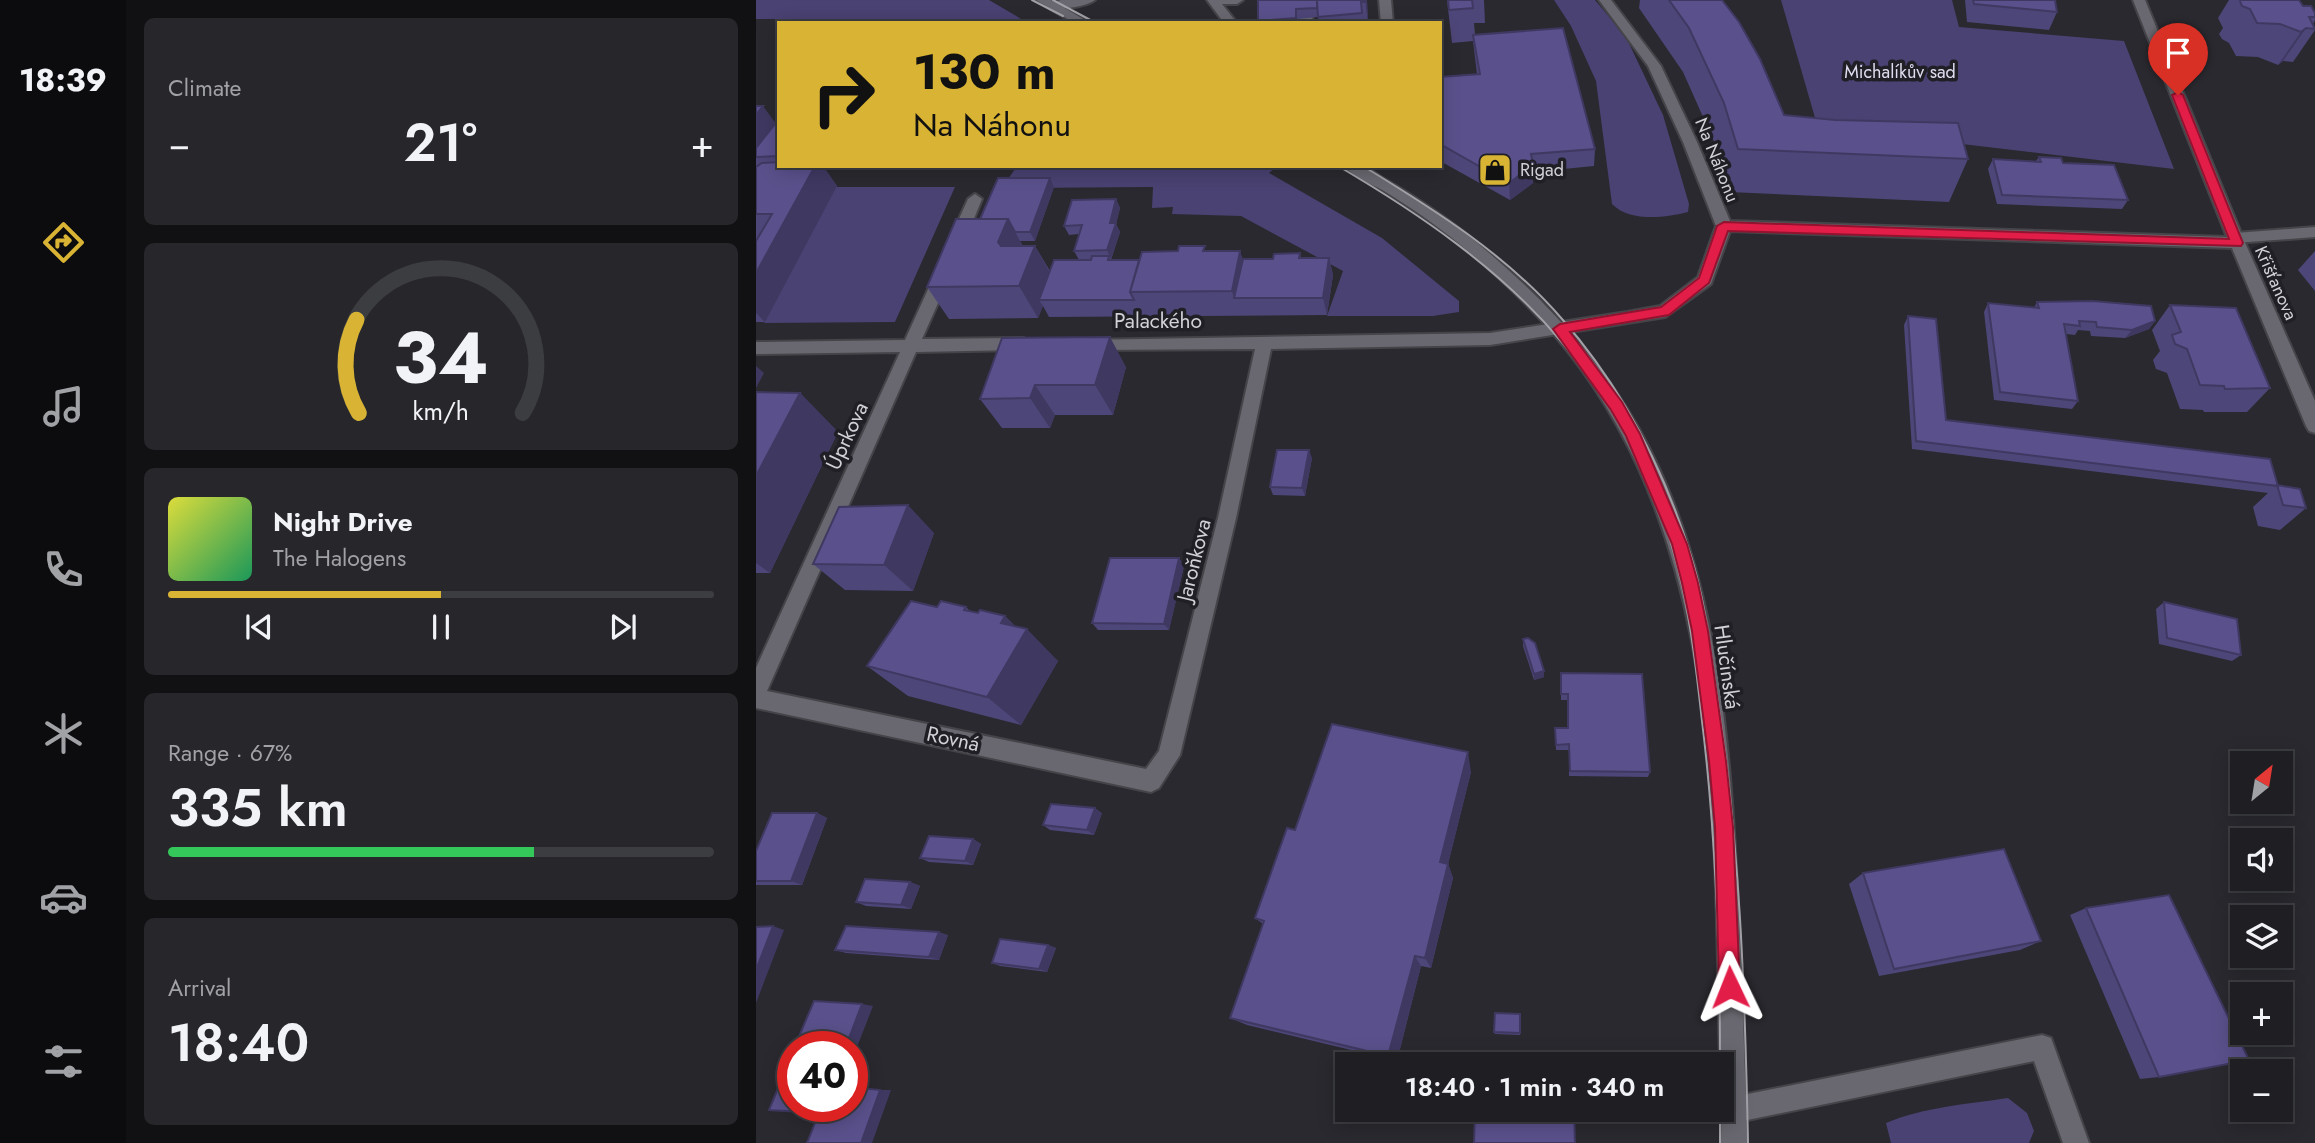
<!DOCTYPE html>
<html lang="en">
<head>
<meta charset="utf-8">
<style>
	body { margin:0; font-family:Jost,sans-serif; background:#27272b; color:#f1f3f6; height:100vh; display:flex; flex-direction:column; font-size:26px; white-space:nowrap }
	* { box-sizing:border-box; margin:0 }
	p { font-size:23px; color:#a1a2a6 }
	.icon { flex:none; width:38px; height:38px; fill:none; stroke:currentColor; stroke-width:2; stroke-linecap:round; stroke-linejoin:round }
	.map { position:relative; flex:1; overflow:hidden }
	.sheet { display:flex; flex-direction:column; gap:18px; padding:18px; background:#111113; width:630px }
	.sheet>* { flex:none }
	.top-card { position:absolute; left:21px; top:21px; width:665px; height:147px; border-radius:0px; box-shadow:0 4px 18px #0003,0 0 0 2px #3c3d41; background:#d9b334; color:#111; overflow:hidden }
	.needle { width:46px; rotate:30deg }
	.fabs { position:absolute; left:1474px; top:751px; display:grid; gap:14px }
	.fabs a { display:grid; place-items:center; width:63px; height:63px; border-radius:0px; background:#1f1f23; box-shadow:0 4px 18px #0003,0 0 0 2px #3c3d41; font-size:35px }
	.speed { position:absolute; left:21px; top:1031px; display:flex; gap:14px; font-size:35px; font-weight:700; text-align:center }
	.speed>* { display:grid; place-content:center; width:91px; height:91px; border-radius:50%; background:#1f1f23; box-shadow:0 4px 18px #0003,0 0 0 2px #3c3d41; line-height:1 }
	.speed .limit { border:10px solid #d22; background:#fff; color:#111 }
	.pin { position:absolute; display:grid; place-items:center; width:60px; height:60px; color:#fff; margin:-72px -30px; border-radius:50% 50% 50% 0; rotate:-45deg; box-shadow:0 0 7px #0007 }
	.pin .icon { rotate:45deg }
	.me { position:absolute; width:77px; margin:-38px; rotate:358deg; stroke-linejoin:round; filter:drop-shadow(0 0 5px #0008) }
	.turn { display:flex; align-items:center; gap:24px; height:147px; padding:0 21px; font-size:32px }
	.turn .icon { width:91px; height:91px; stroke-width:2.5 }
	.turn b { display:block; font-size:49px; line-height:60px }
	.big { font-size:52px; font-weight:600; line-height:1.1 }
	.sheet .widget { flex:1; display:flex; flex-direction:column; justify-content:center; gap:10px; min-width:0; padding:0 24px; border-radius:10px; background:#27272b }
	.sheet .dial { align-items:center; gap:0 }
	.dial svg { height:182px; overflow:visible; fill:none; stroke:#3c3d41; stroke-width:7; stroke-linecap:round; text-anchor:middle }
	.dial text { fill:#f1f3f6; stroke:none }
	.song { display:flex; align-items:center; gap:21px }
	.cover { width:84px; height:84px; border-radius:10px; background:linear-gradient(135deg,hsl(60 70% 55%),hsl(150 70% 35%)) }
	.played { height:7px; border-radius:4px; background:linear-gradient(90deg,#d9b334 50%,#3c3d41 50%) }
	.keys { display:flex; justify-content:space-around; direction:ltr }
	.heat { display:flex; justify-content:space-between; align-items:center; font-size:38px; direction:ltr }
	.charge { height:10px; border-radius:5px; background:linear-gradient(90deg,#34c759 67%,#3c3d41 0) }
	.trip { position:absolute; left:579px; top:1052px; width:399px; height:70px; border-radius:0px; background:#1f1f23; box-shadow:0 4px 18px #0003,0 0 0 2px #3c3d41; font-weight:600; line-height:70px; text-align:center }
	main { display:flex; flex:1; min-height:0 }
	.tabs { display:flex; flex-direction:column; width:126px; justify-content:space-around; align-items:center; background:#0c0c0e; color:#a1a2a6 }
	.tabs .icon { width:49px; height:49px }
	.tabs .on { color:#d9b334 }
	.tabs b { font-size:32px; color:#f1f3f6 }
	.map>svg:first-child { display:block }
	.green { fill:#494272 }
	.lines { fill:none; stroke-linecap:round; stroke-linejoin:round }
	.service-casing { stroke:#444449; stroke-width:4 }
	.minor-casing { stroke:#444449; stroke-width:4 }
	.tertiary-casing { stroke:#444449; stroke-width:4 }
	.service { fill:#696870; fill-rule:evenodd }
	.minor { fill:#696870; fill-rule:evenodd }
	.tertiary { fill:#696870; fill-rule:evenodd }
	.tram { stroke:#a2a1a7; stroke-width:2 }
	.wall { fill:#4d4678 }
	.shaded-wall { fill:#3f3962 }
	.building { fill:#5a518c; stroke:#3f3962; stroke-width:2 }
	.route { fill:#e11d48; stroke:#92132f; stroke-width:2 }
	.labels { text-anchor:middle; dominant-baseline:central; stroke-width:7; stroke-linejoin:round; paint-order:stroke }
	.far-park-label { font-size:18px; fill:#dfdef0; stroke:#201f25 }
	.far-street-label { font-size:18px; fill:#d2d1d6; stroke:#201f25 }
	.far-poi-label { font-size:18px; fill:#d2d1d6; stroke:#201f25; text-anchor:start }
	.street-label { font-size:21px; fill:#d2d1d6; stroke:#201f25 }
</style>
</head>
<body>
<main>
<nav class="tabs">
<b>18:39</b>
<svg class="icon on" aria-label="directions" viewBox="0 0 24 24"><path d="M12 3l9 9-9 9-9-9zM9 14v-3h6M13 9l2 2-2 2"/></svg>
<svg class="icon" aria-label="music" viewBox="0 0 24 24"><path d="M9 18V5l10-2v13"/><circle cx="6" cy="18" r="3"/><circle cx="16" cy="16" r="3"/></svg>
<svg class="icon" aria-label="phone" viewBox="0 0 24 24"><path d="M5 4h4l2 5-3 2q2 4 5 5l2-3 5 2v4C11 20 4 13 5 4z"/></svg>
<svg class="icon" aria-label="climate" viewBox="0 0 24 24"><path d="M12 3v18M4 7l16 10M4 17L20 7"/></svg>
<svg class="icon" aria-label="car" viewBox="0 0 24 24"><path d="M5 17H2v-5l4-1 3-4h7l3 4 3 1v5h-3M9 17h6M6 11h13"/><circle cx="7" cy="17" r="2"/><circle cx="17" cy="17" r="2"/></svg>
<svg class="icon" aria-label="filters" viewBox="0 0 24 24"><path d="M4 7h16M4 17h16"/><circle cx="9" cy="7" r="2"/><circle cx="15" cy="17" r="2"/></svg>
</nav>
<section class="sheet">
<div class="widget"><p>Climate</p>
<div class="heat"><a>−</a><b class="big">21°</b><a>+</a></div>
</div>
<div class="widget dial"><svg viewBox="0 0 100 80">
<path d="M14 69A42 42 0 1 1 86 69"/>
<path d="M14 69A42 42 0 0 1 13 28" stroke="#d9b334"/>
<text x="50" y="56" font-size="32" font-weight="700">34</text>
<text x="50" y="72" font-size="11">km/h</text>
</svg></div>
<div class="widget">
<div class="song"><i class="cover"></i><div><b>Night Drive</b><p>The Halogens</p></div></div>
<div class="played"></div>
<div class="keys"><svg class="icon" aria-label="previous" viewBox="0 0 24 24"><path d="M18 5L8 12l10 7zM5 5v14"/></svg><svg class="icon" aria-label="pause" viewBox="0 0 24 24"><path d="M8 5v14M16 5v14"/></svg><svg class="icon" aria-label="next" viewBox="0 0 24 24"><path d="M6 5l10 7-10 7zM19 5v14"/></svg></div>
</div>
<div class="widget"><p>Range · 67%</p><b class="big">335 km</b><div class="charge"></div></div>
<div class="widget"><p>Arrival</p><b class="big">18:40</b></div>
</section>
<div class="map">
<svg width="1559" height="1143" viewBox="0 0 1559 1143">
	<rect width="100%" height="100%" fill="#29292f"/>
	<path class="green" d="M0,0H233L272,23H33L25,19H0Z
		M798,0H839L870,37L907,115L933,204L932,212C909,218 873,222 856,204L840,81L815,26Z
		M1025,0H1196L1203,27L1368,41L1418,169L1206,144L1066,142Z
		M261,166H521L513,173L626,238L703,301V312L677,316H571L587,271L485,216L416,214L417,207L396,208L397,187L246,188Z
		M80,187H199L139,322L8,323Z
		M1252,1098L1271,1113L1278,1131L1273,1143H1135L1130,1123C1168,1107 1212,1104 1252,1098Z"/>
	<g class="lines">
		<defs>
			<path id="service" d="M451,0H487L481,4H466L481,23H468Z
				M546,0H558L556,23H506L512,19L546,17Z
				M623,0H635L637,23H625Z
				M1559,227V237L1479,243L1471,238L1479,233Z
				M1286,1035L1295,1038L1333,1143H1307L1278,1061L977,1123L968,1119L964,1110L968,1101L977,1097Z"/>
			<path id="minor" d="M339,0C330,7 298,12 289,5L305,0Z
				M843,0H855L905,66L941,142L974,221L1471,237L1377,0H1389L1487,238L1559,401V433L1553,431L1550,426L1476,248L974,231L955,284L909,317L734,345L515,349L480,518L424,755L403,788L395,792L0,708V668L144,352L0,354V342L149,340L179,274L187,269L195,274L166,339L268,338L276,344L268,350L160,352L11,691L390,769L403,751L462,518L499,349L334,350L326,344L328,340L734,333L871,312L904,306L942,277L960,226L927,142L892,66Z
				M219,194L226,199L208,243L205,247H195L192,243L212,199Z"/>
			<path id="tertiary" d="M280,0H295L334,23H318Z
				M588,166C593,166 600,165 605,166C613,168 623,176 630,180C666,201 701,225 732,252C792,303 844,360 883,429C963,572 974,744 982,904C986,984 989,1063 991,1143H965L966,1064H964C958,809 969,517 783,318C750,282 712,249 672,220C658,210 643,200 628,191C615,184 598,177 588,166Z"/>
		</defs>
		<use href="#service" class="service-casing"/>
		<use href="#minor" class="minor-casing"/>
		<use href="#tertiary" class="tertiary-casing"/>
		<use href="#service" class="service"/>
		<use href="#minor" class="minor"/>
		<use href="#tertiary" class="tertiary"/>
		<path class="tram" d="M276,0L307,16
			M297,0L340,23
			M582,166C664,214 743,268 805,341C864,409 907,499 926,585C936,630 941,676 946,721C960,835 964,949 964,1064
			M607,166C679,210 751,255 806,319C865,386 907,468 934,553C949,599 954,649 961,696C984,844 989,993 992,1143
			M964,1110V1143"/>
	</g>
	<path class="wall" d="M502,0H611L612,23H563L562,17L542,19V23H502Z
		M691,0H728L729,23H718L719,34L839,149L838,166L777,172V183L754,200L684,161V77L721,74L717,41L696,43Z
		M884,0H966L1028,115L1212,159L1193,202L973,192L960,146L927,72L883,8Z
		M1209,0H1299L1301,12L1293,30L1211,22Z
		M1473,0H1543L1547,6L1559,13V20L1557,24L1559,30L1537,62L1527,61L1522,65L1502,57L1480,56L1473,43L1466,39L1463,34L1467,28L1462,18Z
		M0,106L20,123L23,119V166H67L81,186L9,322H0V167L1,166H0Z
		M1283,157L1307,163L1372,200L1366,209L1241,204L1232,169L1237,159L1280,161Z
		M298,187L279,241H264L267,246H279L294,271L335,260H323L318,251L323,234L313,235L308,226L360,199L364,208L360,224L364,232L355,260H383L450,251L487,259H517L544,253L545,258H573L577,275L571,315L293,317L287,306L282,318L193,319L171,287L224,219Z
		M1559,251V291L1542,270Z
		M1281,302L1399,321L1393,329L1369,338L1335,336L1334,331L1322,330L1319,335L1310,334L1322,401L1316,409L1238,400L1228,312L1232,303L1278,308Z
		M1414,305L1514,388L1491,412H1448L1447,410L1424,409L1411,373L1400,369L1397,360L1404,351L1396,330Z
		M1152,316L1190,420L1521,485L1550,508L1524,530L1502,526L1497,507L1512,493L1156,449L1148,325Z
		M246,338L370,367L357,415H299L294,428H246L224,399Z
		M0,392L44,393L82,432L14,573H0Z
		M556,458L549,496L517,495L514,487Z
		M178,533L157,591L89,590L57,564Z
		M423,558L428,566L413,630H342L336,623Z
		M1408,602L1485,655L1476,661L1403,644L1400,609Z
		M181,607H210L215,612L249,616L260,627L302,661L265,725L152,696L111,666Z
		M767,639L788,677L778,680L767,646Z
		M805,673L894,772L892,777L813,776V750H800L799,728H812L811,700H805Z
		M715,772L692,864L697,878L675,968L665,966L641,1061L491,1025L474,1018L507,924L499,918L539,830Z
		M61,813L71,818L46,885H0V851Z
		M346,813L338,835L294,830L287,825Z
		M217,839L225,844L217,865L173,862L164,858Z
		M1107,873L1285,941L1264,950L1123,976L1093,884Z
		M154,882L164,886L155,909L110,906L100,902Z
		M1330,908L1403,1077L1384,1079L1314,915Z
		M192,935L183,960L90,953L79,950Z
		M292,945L300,948L291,972L244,966L236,963Z
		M764,1014V1035L739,1034L738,1032Z"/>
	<path class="shaded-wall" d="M609,0H611L612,23Z
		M1550,28L1527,61L1522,65L1545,32Z
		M7,106L23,128L0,157V115Z
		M777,165V183L754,200L753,183Z
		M59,166H67L81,186L9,322L0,313V273Z
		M294,178L298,187L279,241L274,232Z
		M360,199L364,208L360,224L364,232L355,259L351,250L354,223Z
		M252,219L270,252L261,274L242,242Z
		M279,246L297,278L283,300L287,306L282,318L263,286Z
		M484,251L493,276L478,298L476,291Z
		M573,258L577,275L571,315L567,298Z
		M1399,321L1393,329L1369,338L1376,330Z
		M354,337L370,367L357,415L339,385Z
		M0,366L8,373L0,388Z
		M279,385L299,415L294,428L274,398Z
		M44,393L82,432L14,573L0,563V476Z
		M553,450L556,458L549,496L546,488Z
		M152,505L178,533L157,591L128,565Z
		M423,558L428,566L413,630L408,624Z
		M249,616L268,635L271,629L302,661L265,725L231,697L245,623Z
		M788,671V677L778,680V674Z
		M712,752L715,772L689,876L684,862Z
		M339,808L346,813L338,835L331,830Z
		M61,813L71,818L46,885L35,881Z
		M217,839L225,844L217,865L209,861Z
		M692,864L697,878L675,968L669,958Z
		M154,882L164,886L155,909L145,905Z
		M17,926L28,930L0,1003V970Z
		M183,932L192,935L183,960L173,957Z
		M292,945L300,948L291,972L283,969Z
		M659,956L665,966L641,1061L632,1056Z
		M106,1004L117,1006L96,1060V1046H90Z
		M124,1090H135L116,1143H105Z"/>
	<path class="building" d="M502,0H561V8L540,9V18L502,21Z
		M561,0H609V2H605L606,13L562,17Z
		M692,0H716L717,8L693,10Z
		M913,0H966L983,22L1004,59L1028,115L1079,120L1202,123L1212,159L982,149L968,103L933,28Z
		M1217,0H1299L1301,12L1218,4Z
		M1485,0H1543L1547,6H1555L1559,13V17H1553L1559,29L1550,28L1545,32L1524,24L1501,23L1494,9L1486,6L1484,1Z
		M807,28L839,149L775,154L777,165L753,183L684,144V77L724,74L717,35Z
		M0,106H7L0,115Z
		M23,119V156L0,157V148Z
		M1283,157L1305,158L1307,163L1358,165L1372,200L1246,195L1237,159L1285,162Z
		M23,162V166H59L0,273V241L16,214H0V167L6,163Z
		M242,178H294L274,232H259L252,219H224Z
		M360,199L354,223H360L351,250L318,251L326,225L308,226L316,200Z
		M200,219H252L242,242L245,246H279L263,286L171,287Z
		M423,246H449L447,251H484L476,291L374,292L386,252L422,251Z
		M544,253L543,258H573L567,298H478L487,259H517L518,254Z
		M336,256H353L352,260H383L374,292L378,300H283L298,260H335Z
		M1336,301L1395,306L1399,321L1376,330L1341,327L1340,322L1323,321L1324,326L1308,324L1322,401L1244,392L1232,303L1283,308L1281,302Z
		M1414,305L1480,308L1514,388L1469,389L1468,386L1444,385L1431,349L1419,344L1416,335L1425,332Z
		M1152,316L1180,319L1190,420L1514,459L1522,486L1160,441Z
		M354,337L339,385H279L274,398L224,399L246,338Z
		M0,392L44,393L0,476Z
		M521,450H553L546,488L514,487Z
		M1521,485L1544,489L1550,508L1527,505Z
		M152,505L128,565L57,564L83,507Z
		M354,558H423L408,624L336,623Z
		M155,601L181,607L185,601L210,607L208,610L222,613L224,610L249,616L245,623L271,629L231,697L111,666Z
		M1408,602L1481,619L1485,655L1411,638Z
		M772,638L779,643L788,671L778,674L767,639Z
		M805,673L886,674L894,772L814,771L813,744L800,745L799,728H812V694H805Z
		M576,724L712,752L684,862L692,864L669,958L659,956L632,1056L474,1018L508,921L499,918L531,828L539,830Z
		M295,804L339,808L331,830L287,825Z
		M16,813H61L35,881H0V851Z
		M173,836L217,839L209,861L164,858Z
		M1248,849L1285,941L1138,969L1107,873Z
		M109,879L154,882L145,905L100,902Z
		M1413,895L1493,1060L1403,1077L1330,908Z
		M17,926L0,970V927Z
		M90,926L183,932L173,957L79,950Z
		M244,939L292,945L283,969L236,963Z
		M58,1001L106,1004L90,1046H39Z
		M739,1013L764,1014V1033L738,1032Z
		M37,1052V1106H96V1087L124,1090L105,1143H51L63,1113L13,1110Z
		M719,1110H818L819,1143H718Z"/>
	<path class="route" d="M1422,92L1427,95L1487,243L1485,246L972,231L953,283L913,315L814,332L866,402L884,434L931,544L942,583L952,631L970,761L977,827L984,987L981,994L974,997L966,994L963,987L959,827L953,761L936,631L926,583L916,544L870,436L855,410L797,329L804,324L905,307L943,278L961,226L968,222L1473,239L1416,95Z"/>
	<defs>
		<symbol id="shop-square" viewBox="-11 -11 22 22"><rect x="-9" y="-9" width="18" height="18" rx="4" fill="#d9b334" stroke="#201f25"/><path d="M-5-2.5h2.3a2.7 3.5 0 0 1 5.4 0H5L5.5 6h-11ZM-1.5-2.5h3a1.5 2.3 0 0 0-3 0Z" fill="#111"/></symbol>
	</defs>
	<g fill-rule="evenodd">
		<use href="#shop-square" x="720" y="151" width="38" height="38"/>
	</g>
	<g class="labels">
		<g class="far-park-label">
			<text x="1144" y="72">Michalíkův sad</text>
		</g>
		<g class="far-street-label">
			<text transform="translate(961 160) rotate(68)">Na Náhonu</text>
			<text transform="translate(1520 283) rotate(66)">Křišťanova</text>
		</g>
		<g class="far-poi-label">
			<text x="764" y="170">Rigad</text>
		</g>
		<g class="street-label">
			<text x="402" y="321">Palackého</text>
			<text transform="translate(91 436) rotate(-65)">Úprkova</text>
			<text transform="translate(438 560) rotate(-76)">Jaroňkova</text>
			<text transform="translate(971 667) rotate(82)">Hlučínská</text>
			<text transform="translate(197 739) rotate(12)">Rovná</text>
		</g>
	</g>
</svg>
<div class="fabs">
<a><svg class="needle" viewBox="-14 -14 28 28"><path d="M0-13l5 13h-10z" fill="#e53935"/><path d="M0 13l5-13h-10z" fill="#a1a2a6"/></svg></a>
<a><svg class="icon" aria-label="sound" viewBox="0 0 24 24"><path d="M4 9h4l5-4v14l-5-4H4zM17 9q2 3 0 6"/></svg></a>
<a><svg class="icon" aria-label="layers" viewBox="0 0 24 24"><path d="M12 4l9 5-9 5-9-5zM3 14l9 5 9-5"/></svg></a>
<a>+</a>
<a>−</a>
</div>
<div class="speed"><div class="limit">40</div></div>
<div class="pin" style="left:1422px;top:95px;background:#d93025"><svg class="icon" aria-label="arrive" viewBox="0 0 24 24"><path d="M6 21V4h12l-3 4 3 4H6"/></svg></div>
<svg class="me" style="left:974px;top:987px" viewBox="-20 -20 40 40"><path d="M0-17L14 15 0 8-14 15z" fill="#e11d48" stroke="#fff" stroke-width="4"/></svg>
<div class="trip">18:40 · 1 min · 340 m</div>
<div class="top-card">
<div class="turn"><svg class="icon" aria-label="right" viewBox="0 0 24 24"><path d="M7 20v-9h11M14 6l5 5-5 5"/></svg><div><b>130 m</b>Na Náhonu</div></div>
</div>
</div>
</main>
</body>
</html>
